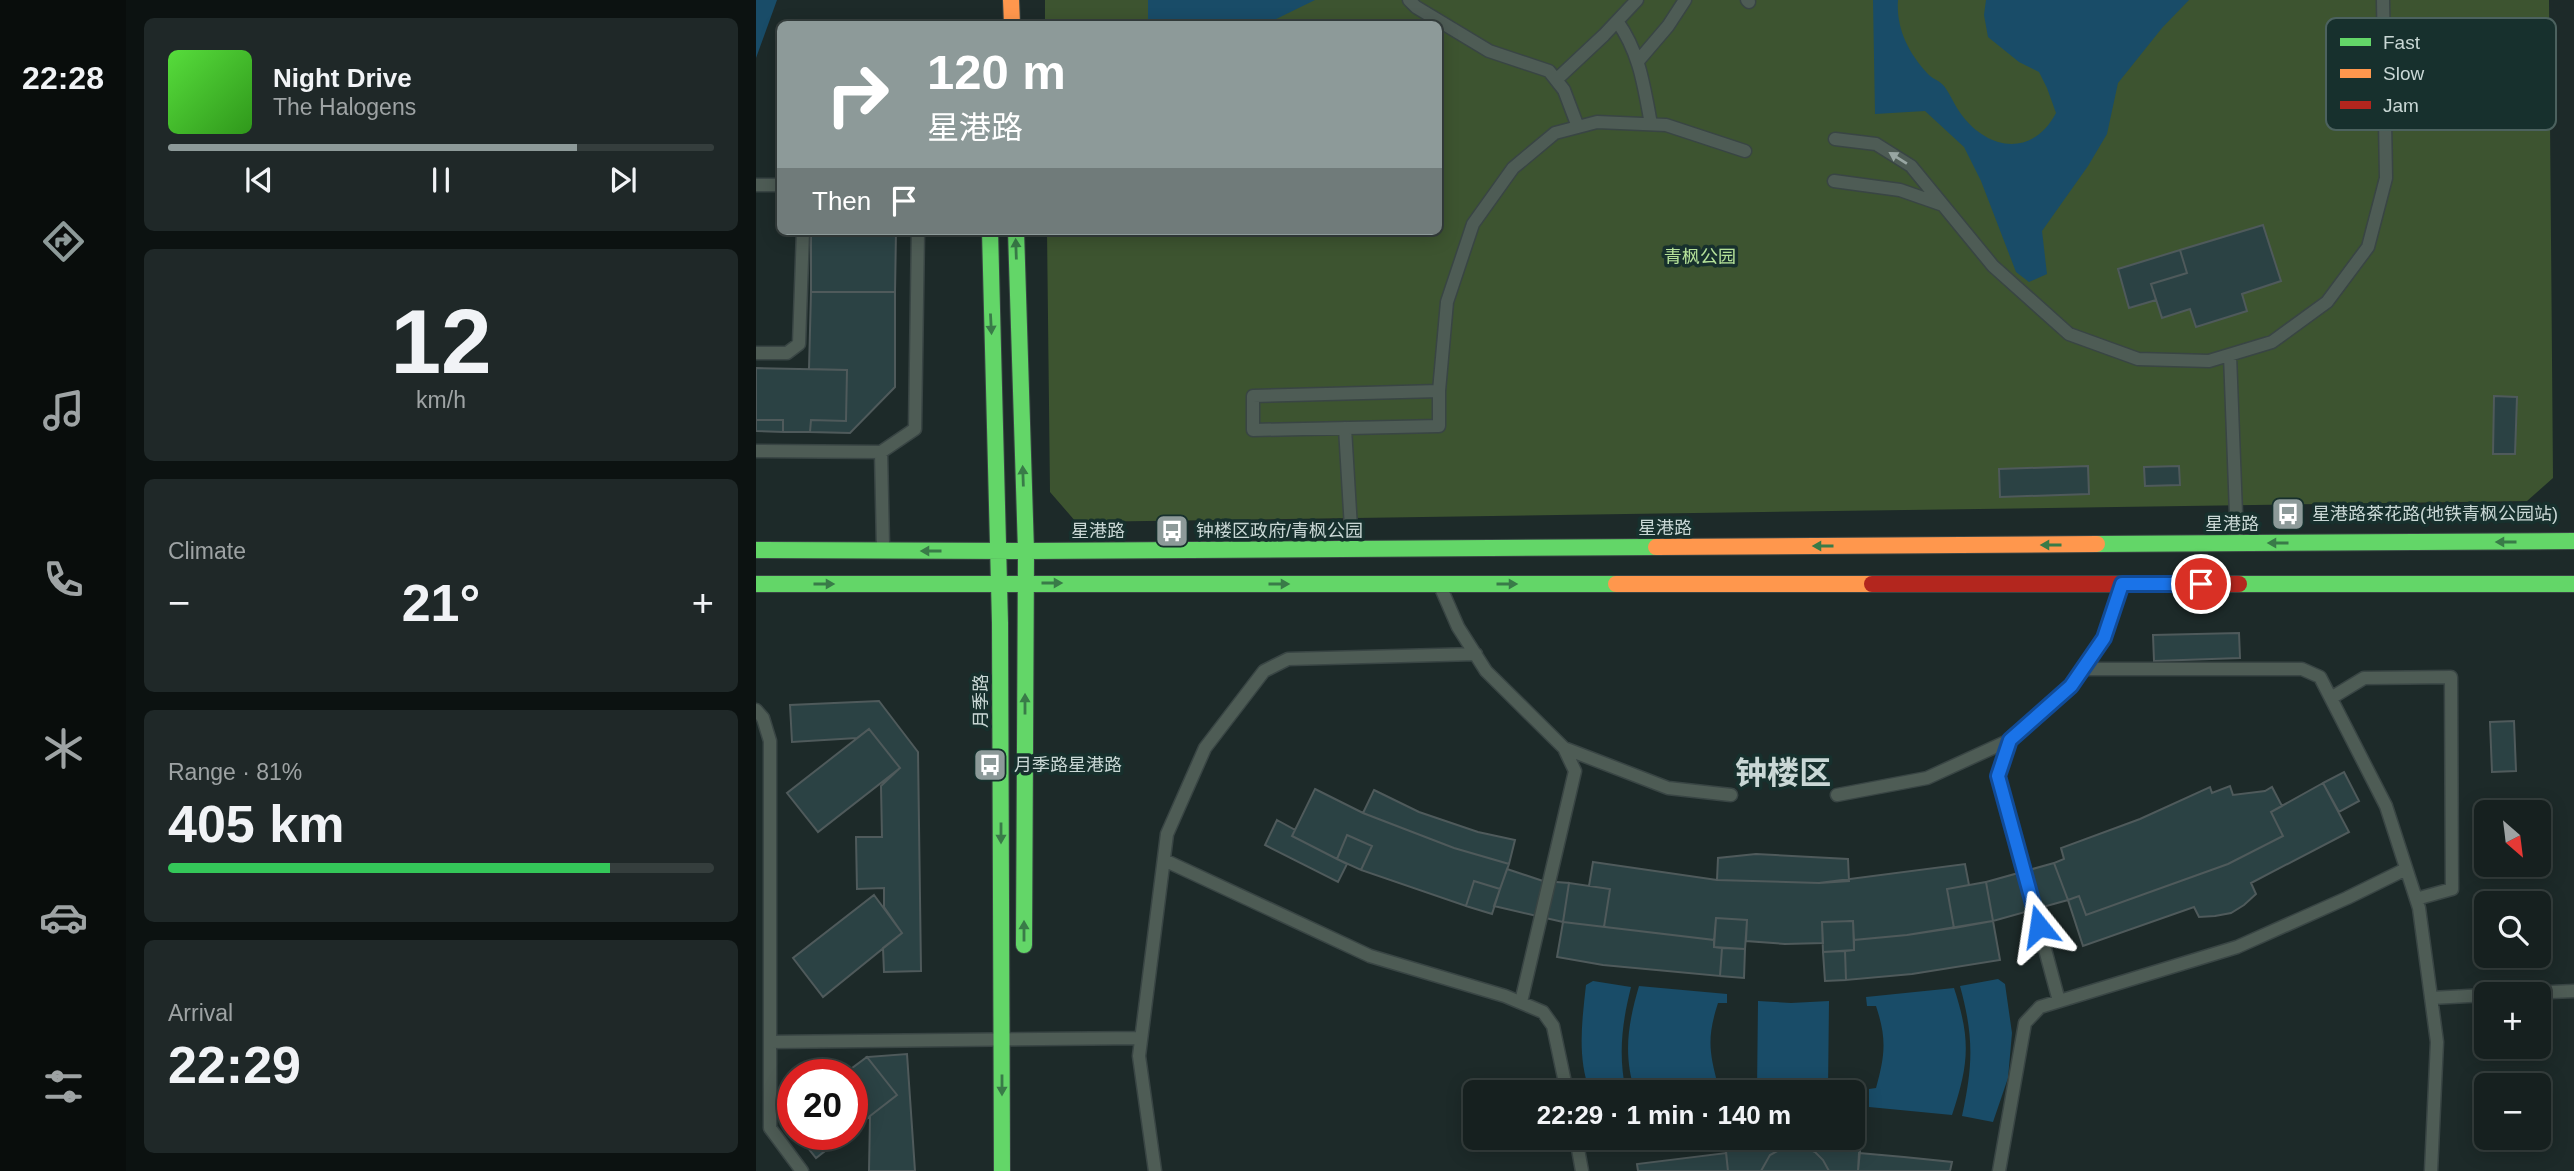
<!DOCTYPE html>
<html lang="en">
<head>
<meta charset="utf-8">
<style>
	body { margin:0; font-family:Arial,"Noto Sans SC",sans-serif; background:#1f2828; color:#f1f3f6; height:100vh; display:flex; flex-direction:column; font-size:26px; white-space:nowrap }
	* { box-sizing:border-box; margin:0 }
	p { font-size:23px; color:#9ea3a4 }
	.icon { flex:none; width:38px; height:38px; fill:none; stroke:currentColor; stroke-width:2; stroke-linecap:round; stroke-linejoin:round }
	.map { position:relative; flex:1; overflow:hidden }
	.drawer { display:flex; flex-direction:column; gap:18px; padding:18px; background:#0c1211; width:630px }
	.drawer>* { flex:none }
	.hud { position:absolute; left:21px; top:21px; width:665px; height:214px; border-radius:10px; box-shadow:0 4px 18px #0003,0 0 0 2px #353e3d; background:#8d9a99; color:#fff; overflow:hidden }
	.needle { width:46px; rotate:152deg }
	.fabs { position:absolute; left:1718px; top:800px; display:grid; gap:14px }
	.fabs a { display:grid; place-items:center; width:77px; height:77px; border-radius:10px; background:#16201f; box-shadow:0 4px 18px #0003,0 0 0 2px #353e3d; font-size:35px }
	.speed { position:absolute; left:21px; top:1059px; display:flex; gap:14px; font-size:35px; font-weight:700; text-align:center }
	.speed>* { display:grid; place-content:center; width:91px; height:91px; border-radius:50%; background:#16201f; box-shadow:0 4px 18px #0003,0 0 0 2px #353e3d; line-height:1 }
	.speed .limit { border:10px solid #d22; background:#fff; color:#111 }
	.pin { position:absolute; display:grid; place-items:center; width:60px; height:60px; color:#fff; margin:-30px; border:4px solid #fff; border-radius:50%; box-shadow:0 2px 7px #0007 }
	.me { position:absolute; width:77px; margin:-38px; rotate:345deg; stroke-linejoin:round; filter:drop-shadow(0 0 5px #0008) }
	.turn { display:flex; align-items:center; gap:24px; height:147px; padding:0 35px; font-size:32px }
	.turn .icon { width:91px; height:91px; stroke-width:2.5 }
	.turn b { display:block; font-size:49px; line-height:60px }
	.then { display:flex; align-items:center; height:66px; padding:0 35px; background:#0003; gap:14px; font-size:26px }
	.big { font-size:52px; font-weight:800; line-height:1.1 }
	.drawer .tile { flex:1; display:flex; flex-direction:column; justify-content:center; gap:10px; min-width:0; padding:0 24px; border-radius:10px; background:#1f2828 }
	.drawer .dial { align-items:center; gap:0 }
	.dial b { font-size:91px; line-height:1 }
	.song { display:flex; align-items:center; gap:21px }
	.cover { width:84px; height:84px; border-radius:10px; background:linear-gradient(135deg,hsl(110 70% 55%),hsl(110 70% 35%)) }
	.played { height:7px; border-radius:4px; background:linear-gradient(90deg,#8d9a99 75%,#353e3d 75%) }
	.keys { display:flex; justify-content:space-around; direction:ltr }
	.heat { display:flex; justify-content:space-between; align-items:center; font-size:38px; direction:ltr }
	.charge { height:10px; border-radius:5px; background:linear-gradient(90deg,#34c759 81%,#353e3d 0) }
	.trip { position:absolute; left:707px; top:1080px; width:402px; height:70px; border-radius:10px; background:#16201f; box-shadow:0 4px 18px #0003,0 0 0 2px #353e3d; font-weight:800; line-height:70px; text-align:center }
	main { display:flex; flex:1; min-height:0 }
	.tabs { display:flex; flex-direction:column; width:126px; justify-content:space-around; align-items:center; background:#090d0c; color:#9ea3a4 }
	.tabs .icon { width:49px; height:49px }
	.tabs .selected { color:#8d9a99 }
	.tabs b { font-size:32px; color:#f1f3f6 }
	.map>svg:first-child { display:block }
	.green { fill:#3d5430 }
	.water { fill:#194c68 }
	.building { fill:#2b4244; stroke:#4f5a5b; stroke-width:2 }
	.lines { fill:none; stroke-linecap:round; stroke-linejoin:round }
	.lane-casing { stroke:#394544; stroke-width:15 }
	.fast-casing { stroke:#394544; stroke-width:18 }
	.slow-casing { stroke:#394544; stroke-width:18 }
	.jam-casing { stroke:#394544; stroke-width:18 }
	.lane { stroke:#4e5c55; stroke-width:12 }
	.fast { stroke:#63d668; stroke-width:16 }
	.slow { stroke:#ff974d; stroke-width:16 }
	.jam { stroke:#b3261e; stroke-width:16 }
	.oneway { fill:#98a6a2 }
	.oneway2 { fill:#397b48 }
	.route-casing { stroke:#114b97; stroke-width:18 }
	.route { stroke:#1a73e8; stroke-width:12 }
	.labels { text-anchor:middle; dominant-baseline:central; stroke-width:7; stroke-linejoin:round; paint-order:stroke }
	.park-label { font-size:18px; fill:#b5e199; stroke:#17302d }
	.poi-label { font-size:18px; fill:#c9d7d5; stroke:#17302d; text-anchor:start }
	.street-label { font-size:18px; fill:#c9d7d5; stroke:#17302d }
	.town-label { font-size:32px; font-weight:bold; fill:#c9d7d5; stroke:#17302d }
	.key { fill:#17302d; stroke:#4c625f; stroke-width:2 }
	.key-label { font-size:19px; fill:#c9d7d5 }
</style>
</head>
<body>
<main>
<nav class="tabs">
<b>22:28</b>
<svg class="icon selected" aria-label="directions" viewBox="0 0 24 24"><path d="M12 3l9 9-9 9-9-9zM9 14v-3h6M13 9l2 2-2 2"/></svg>
<svg class="icon" aria-label="music" viewBox="0 0 24 24"><path d="M9 18V5l10-2v13"/><circle cx="6" cy="18" r="3"/><circle cx="16" cy="16" r="3"/></svg>
<svg class="icon" aria-label="phone" viewBox="0 0 24 24"><path d="M5 4h4l2 5-3 2q2 4 5 5l2-3 5 2v4C11 20 4 13 5 4z"/></svg>
<svg class="icon" aria-label="climate" viewBox="0 0 24 24"><path d="M12 3v18M4 7l16 10M4 17L20 7"/></svg>
<svg class="icon" aria-label="car" viewBox="0 0 24 24"><path d="M5 17H2v-5l4-1 3-4h7l3 4 3 1v5h-3M9 17h6M6 11h13"/><circle cx="7" cy="17" r="2"/><circle cx="17" cy="17" r="2"/></svg>
<svg class="icon" aria-label="filters" viewBox="0 0 24 24"><path d="M4 7h16M4 17h16"/><circle cx="9" cy="7" r="2"/><circle cx="15" cy="17" r="2"/></svg>
</nav>
<section class="drawer">
<div class="tile">
<div class="song"><i class="cover"></i><div><b>Night Drive</b><p>The Halogens</p></div></div>
<div class="played"></div>
<div class="keys"><svg class="icon" aria-label="previous" viewBox="0 0 24 24"><path d="M18 5L8 12l10 7zM5 5v14"/></svg><svg class="icon" aria-label="pause" viewBox="0 0 24 24"><path d="M8 5v14M16 5v14"/></svg><svg class="icon" aria-label="next" viewBox="0 0 24 24"><path d="M6 5l10 7-10 7zM19 5v14"/></svg></div>
</div>
<div class="tile dial"><b>12</b><p>km/h</p></div>
<div class="tile"><p>Climate</p>
<div class="heat"><a>−</a><b class="big">21°</b><a>+</a></div>
</div>
<div class="tile"><p>Range · 81%</p><b class="big">405 km</b><div class="charge"></div></div>
<div class="tile"><p>Arrival</p><b class="big">22:29</b></div>
</section>
<div class="map">
<svg width="1818" height="1171" viewBox="0 0 1818 1171">
	<rect width="100%" height="100%" fill="#1d2a29"/>
	<path class="green" d="M289,0H1793L1797,478L1771,501L320,522L294,492L291,231H682V24H289Z"/>
	<path class="water" d="M0,0H21L0,58Z
		M392,0H559L510,24H392Z
		M1117,0H1142C1140,28 1152,52 1171,73C1176,79 1183,80 1188,86C1195,95 1198,105 1205,114C1232,151 1277,157 1300,113L1291,88L1283,72L1263,62L1232,37L1228,15L1230,0H1433L1406,28L1362,83L1351,134L1332,166L1286,231L1291,274L1273,282L1260,272L1225,181L1208,147L1169,111L1119,114Z
		M1242,979L1249,984L1256,1033L1252,1078L1237,1122L1206,1116C1217,1065 1218,1037 1204,986Z
		M837,981L875,987C866,1023 862,1055 870,1092H834C821,1057 826,1021 830,985Z
		M883,986L971,994V1003H962C951,1037 953,1052 962,1085L970,1086V1092H879C867,1054 872,1024 883,986Z
		M1198,988C1215,1040 1213,1064 1196,1115L1113,1107V1089L1120,1088C1129,1055 1131,1039 1120,1006H1111L1110,997Z
		M1002,1001L1035,1003L1073,1001L1072,1092H1001Z"/>
	<path class="building" d="M1507,225L1525,281L1486,294L1491,311L1440,327L1434,309L1406,318L1395,284L1431,273L1424,250Z
		M55,231H140L139,292H55Z
		M1424,250L1431,273L1395,284L1400,300L1373,308L1362,269Z
		M55,292H139V387L94,433L54,432L55,420L90,421L91,370L53,369Z
		M0,368L91,370L90,421L55,420L54,432H27V420H0Z
		M1738,396L1761,397L1759,454H1737Z
		M0,420H27V432L0,431Z
		M1332,466L1333,494L1244,497L1243,469Z
		M1423,466L1424,485L1389,486L1388,467Z
		M1483,633L1484,658L1398,661L1397,635Z
		M123,701L162,752L165,971L128,972L127,948L146,933L128,907V888L101,889L100,837H126L125,786L144,768L113,729L101,738L36,742L34,705Z
		M1758,721L1760,771L1736,772L1734,722Z
		M113,729L144,768L62,832L31,793Z
		M1588,772L1603,801L1583,812L1567,783Z
		M1567,783L1593,832L1495,883L1500,894L1488,905L1475,913L1459,916L1443,917L1438,907L1327,946L1312,900L1323,896L1330,915L1472,864L1527,836L1515,812Z
		M1474,786L1477,795L1509,791L1516,787L1526,806L1515,812L1527,836L1472,864L1330,915L1323,896L1312,900L1298,863L1308,859L1305,848L1384,819L1454,787L1456,793Z
		M559,789L607,813L698,848L753,864L744,889L718,881L710,906L605,870L616,846L591,835L581,859L536,836Z
		M618,790L663,812L722,832L759,840L753,864L698,848L607,813Z
		M521,820L539,830L536,836L591,864L582,882L509,845Z
		M591,835L616,846L605,870L581,859Z
		M1000,854L1092,859L1093,881L1063,883L961,880L962,858Z
		M837,862L961,880L1063,883L1209,864L1213,885L1191,889L1198,928L1151,935L1098,940L1097,921L1066,922L1067,943L1029,944L990,941L991,920L960,918L958,940L848,927L854,889L833,886Z
		M1298,863L1312,900L1237,921L1230,882Z
		M751,869L787,881L813,883L807,922L738,906Z
		M718,881L744,889L736,914L710,906Z
		M1230,882L1237,921L1198,928L1191,889Z
		M813,883L854,889L848,927L807,922Z
		M118,895L146,933L67,997L37,958Z
		M960,918L991,920L989,949L958,947Z
		M1097,921L1098,950L1067,952L1066,922Z
		M1237,921L1244,960L1156,974L1090,980L1089,951L1098,950V940L1151,935Z
		M807,922L958,940V947L966,948L964,976L847,965L801,957Z
		M966,948L989,949L988,978L964,976Z
		M1089,951L1090,980L1069,981L1067,952Z
		M151,1054L159,1171H113L114,1116L141,1095L111,1057Z
		M111,1057L141,1095L96,1130V1074H88Z
		M1097,1124H1099L1097,1141L1064,1138L975,1141V1138H1097Z
		M41,1134H91L60,1158Z
		M1009,1138L1105,1141L1102,1171H972L969,1141Z
		M1037,1146L1048,1147L1059,1152L1067,1160L1073,1171H1005L1014,1155L1025,1149Z
		M970,1153L972,1171H882L881,1164Z
		M1103,1153L1148,1157L1196,1162L1194,1171H1102Z"/>
	<g class="lines">
		<defs>
			<path id="lane" d="M653,0L660,7L733,51L793,71L808,90L822,127
				M991,0L993,2
				M861,21C884,53 888,87 895,124
				M883,60L912,26L929,0
				M800,80L848,35L881,0
				M1079,139L1120,144L1155,166L1237,266L1313,334L1382,359L1453,361L1516,342L1571,302L1612,247L1630,178L1627,0
				M1078,181L1144,190L1187,205
				M0,185H24
				M0,353H31L43,344L47,231
				M1474,355L1481,540
				M683,391L497,396V430L683,426V391L691,302L717,224L757,168L799,133L841,122L910,125L989,151
				M589,428L596,545
				M0,451L125,452L159,429L162,231
				M125,452L127,546
				M685,588L702,627L730,671L808,748L912,788L975,795
				M1326,669H1546L1564,677L1630,806L1663,908L1681,1042L1675,1171
				M1575,698L1608,678L1695,677L1696,889L1660,899
				M0,710L7,718L14,741V1128L46,1171
				M1254,740L1242,776L1303,1001
				M1081,795L1171,778L1254,740L1315,686L1348,638L1364,588
				M408,860L614,956L749,996L787,1012L797,1026L811,1092
				M1753,994L1818,991
				M1675,998L1731,995
				M765,1002L819,771L808,748
				M14,1042L385,1038
				M820,1138L826,1171
				M399,1171L383,1056L411,834L449,748L508,671L532,659L720,654
				M1243,1171L1269,1023L1284,1007L1481,947L1591,898L1650,869"/>
			<path id="fast" d="M234,231L244,623L246,1171
				M260,231L270,551L268,945
				M1341,544L1818,541
				M0,550L270,551L900,547
				M0,584H860
				M1483,584H1818"/>
			<path id="slow" d="M255,0L256,24
				M900,547L1341,544
				M860,584H1116"/>
			<path id="jam" d="M1116,584H1483"/>
		</defs>
		<use href="#lane" class="lane-casing"/>
		<use href="#fast" class="fast-casing"/>
		<use href="#slow" class="slow-casing"/>
		<use href="#jam" class="jam-casing"/>
		<use href="#lane" class="lane"/>
		<use href="#fast" class="fast"/>
		<use href="#slow" class="slow"/>
		<use href="#jam" class="jam"/>
	</g>
	<defs><path id="oneway-solid" d="M-6-.8H1V-3.2L6.5 0L1 3.2V.8H-6Z" transform="scale(1.75)"/></defs>
	<use class="oneway" href="#oneway-solid" transform="translate(1142 158) rotate(-148)"/>
	<g class="oneway2">
		<use href="#oneway-solid" transform="translate(260 249) rotate(-92)"/>
		<use href="#oneway-solid" transform="translate(235 324) rotate(87)"/>
		<use href="#oneway-solid" transform="translate(267 476) rotate(-92)"/>
		<use href="#oneway-solid" transform="translate(1750 542) rotate(180)"/>
		<use href="#oneway-solid" transform="translate(1522 543) rotate(180)"/>
		<use href="#oneway-solid" transform="translate(1295 545) rotate(180)"/>
		<use href="#oneway-solid" transform="translate(1067 546) rotate(180)"/>
		<use href="#oneway-solid" transform="translate(175 551) rotate(-180)"/>
		<use href="#oneway-solid" transform="translate(296 583)"/>
		<use href="#oneway-solid" transform="translate(68 584)"/>
		<use href="#oneway-solid" transform="translate(523 584)"/>
		<use href="#oneway-solid" transform="translate(751 584)"/>
		<use href="#oneway-solid" transform="translate(269 704) rotate(-90)"/>
		<use href="#oneway-solid" transform="translate(245 833) rotate(90)"/>
		<use href="#oneway-solid" transform="translate(268 931) rotate(-90)"/>
		<use href="#oneway-solid" transform="translate(246 1085) rotate(90)"/>
	</g>
	<g class="lines">
		<defs>
			<path id="route" d="M1283,926L1242,776L1254,740L1315,686L1348,638L1366,584H1445"/>
		</defs>
		<use href="#route" class="route-casing"/>
		<use href="#route" class="route"/>
	</g>
	<defs>
		<symbol id="bus-square" viewBox="-11 -11 22 22"><rect x="-9" y="-9" width="18" height="18" rx="4" fill="#8d9a99" stroke="#17302d"/><path d="M-5-6H5V4H4V6H2V4H-2V6H-4V4H-5ZM-3.5-4V0h7V-4ZM-3.5 1.2v1.5H-2V1.2ZM2 1.2v1.5H3.5V1.2Z" fill="#fff"/></symbol>
	</defs>
	<g fill-rule="evenodd">
		<use href="#bus-square" x="1513" y="495" width="38" height="38"/>
		<use href="#bus-square" x="397" y="512" width="38" height="38"/>
		<use href="#bus-square" x="215" y="746" width="38" height="38"/>
	</g>
	<g class="labels">
		<g class="park-label">
			<text x="944" y="257">青枫公园</text>
		</g>
		<g class="poi-label">
			<text x="1556" y="514">星港路茶花路(地铁青枫公园站)</text>
			<text x="440" y="531">钟楼区政府/青枫公园</text>
			<text x="258" y="765">月季路星港路</text>
		</g>
		<g class="street-label">
			<text x="1476" y="524">星港路</text>
			<text x="909" y="528">星港路</text>
			<text x="342" y="531">星港路</text>
			<text transform="translate(225 701) rotate(-90)">月季路</text>
		</g>
		<g class="town-label">
			<text x="1027" y="773">钟楼区</text>
		</g>
	</g>
	<rect x="1570" y="18" width="230" height="112" rx="10" class="key"/>
	<rect x="1584" y="38" width="31" height="8" fill="#63d668"/>
	<rect x="1584" y="69" width="31" height="9" fill="#ff974d"/>
	<rect x="1584" y="101" width="31" height="8" fill="#b3261e"/>
	<g class="key-label">
		<text x="1627" y="49">Fast</text>
		<text x="1627" y="80">Slow</text>
		<text x="1627" y="112">Jam</text>
	</g>
</svg>
<div class="fabs">
<a><svg class="needle" viewBox="-14 -14 28 28"><path d="M0-13l5 13h-10z" fill="#e53935"/><path d="M0 13l5-13h-10z" fill="#9ea3a4"/></svg></a>
<a><svg class="icon" aria-label="search" viewBox="0 0 24 24"><circle cx="10" cy="10" r="6"/><path d="M15 15l6 6"/></svg></a>
<a>+</a>
<a>−</a>
</div>
<div class="speed"><div class="limit">20</div></div>
<div class="pin" style="left:1445px;top:584px;background:#d93025"><svg class="icon" aria-label="arrive" viewBox="0 0 24 24"><path d="M6 21V4h12l-3 4 3 4H6"/></svg></div>
<svg class="me" style="left:1283px;top:926px" viewBox="-20 -20 40 40"><path d="M0-17L14 15 0 8-14 15z" fill="#1a73e8" stroke="#fff" stroke-width="4"/></svg>
<div class="trip">22:29 · 1 min · 140 m</div>
<div class="hud">
<div class="turn"><svg class="icon" aria-label="right" viewBox="0 0 24 24"><path d="M7 20v-9h11M14 6l5 5-5 5"/></svg><div><b>120 m</b>星港路</div></div>
<div class="then">Then<svg class="icon" aria-label="arrive" viewBox="0 0 24 24"><path d="M6 21V4h12l-3 4 3 4H6"/></svg></div>
</div>
</div>
</main>
</body>
</html>
